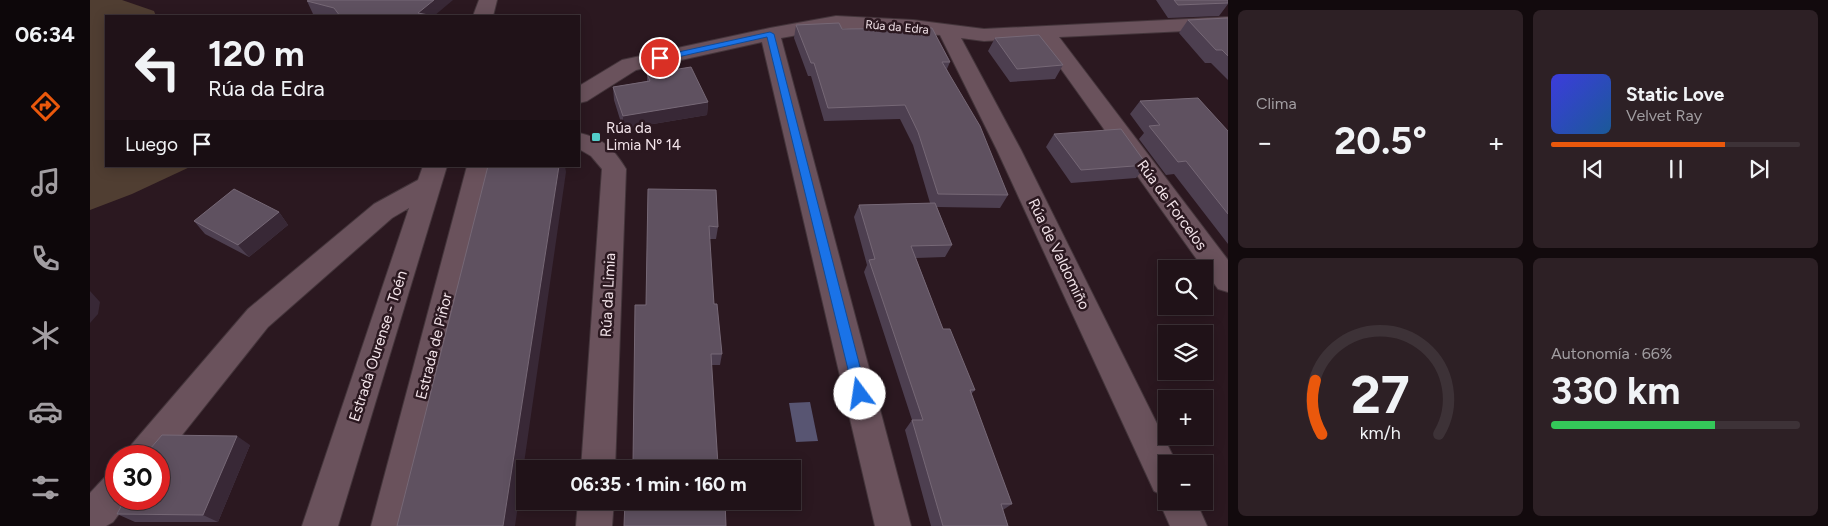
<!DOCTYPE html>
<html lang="es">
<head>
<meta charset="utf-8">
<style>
	body { margin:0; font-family:Figtree,sans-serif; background:#2d2025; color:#f1f3f6; height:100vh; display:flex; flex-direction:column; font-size:19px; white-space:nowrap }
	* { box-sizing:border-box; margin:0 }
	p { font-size:16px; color:#a29ea2 }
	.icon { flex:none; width:28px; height:28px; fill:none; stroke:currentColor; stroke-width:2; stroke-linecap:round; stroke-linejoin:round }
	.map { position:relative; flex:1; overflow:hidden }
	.sheet { display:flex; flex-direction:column; gap:10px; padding:10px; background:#120a0d; width:600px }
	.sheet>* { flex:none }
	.guide { position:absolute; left:15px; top:15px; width:475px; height:152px; border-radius:0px; box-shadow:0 2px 12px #0003,0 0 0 1px #3d3237; background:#201218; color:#f1f3f6; overflow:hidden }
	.tools { position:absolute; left:1068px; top:260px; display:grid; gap:10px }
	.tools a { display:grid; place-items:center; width:55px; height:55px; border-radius:0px; background:#201218; box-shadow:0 2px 12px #0003,0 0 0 1px #3d3237; font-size:25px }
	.speed { position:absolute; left:15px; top:445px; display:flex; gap:10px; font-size:25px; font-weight:700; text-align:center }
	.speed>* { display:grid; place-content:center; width:65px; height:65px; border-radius:50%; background:#201218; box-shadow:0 2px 12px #0003,0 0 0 1px #3d3237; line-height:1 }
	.speed .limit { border:8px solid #d22; background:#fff; color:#111 }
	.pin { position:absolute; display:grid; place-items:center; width:42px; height:42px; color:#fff; margin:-21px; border:2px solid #fff; border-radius:50%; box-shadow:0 1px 5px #0007 }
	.me { position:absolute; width:55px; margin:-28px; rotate:346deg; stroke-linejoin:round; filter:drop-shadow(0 0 4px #0008) }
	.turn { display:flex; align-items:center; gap:18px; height:105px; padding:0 20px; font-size:22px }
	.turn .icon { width:65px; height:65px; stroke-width:2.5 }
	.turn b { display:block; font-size:35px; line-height:42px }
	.then { display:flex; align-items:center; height:48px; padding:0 20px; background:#0003; gap:10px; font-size:19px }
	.big { font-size:38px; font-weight:700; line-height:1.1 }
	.sheet .card { flex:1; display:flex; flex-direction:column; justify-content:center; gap:8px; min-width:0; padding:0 18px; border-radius:8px; background:#2d2025 }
	.sheet .dial { align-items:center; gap:0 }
	.dial svg { height:130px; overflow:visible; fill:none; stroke:#3d3237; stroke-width:7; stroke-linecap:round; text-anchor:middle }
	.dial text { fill:#f1f3f6; stroke:none }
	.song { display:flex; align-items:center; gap:15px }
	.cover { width:60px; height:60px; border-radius:8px; background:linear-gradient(135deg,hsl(240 70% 55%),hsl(210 70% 35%)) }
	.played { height:5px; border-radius:2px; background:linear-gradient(90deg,#ea580c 70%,#3d3237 70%) }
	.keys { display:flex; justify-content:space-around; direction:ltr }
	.heat { display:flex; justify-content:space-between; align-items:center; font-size:28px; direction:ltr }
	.charge { height:8px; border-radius:4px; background:linear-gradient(90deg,#34c759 66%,#3d3237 0) }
	.sheet .tiles { flex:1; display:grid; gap:10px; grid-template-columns:repeat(2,1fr) }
	.trip { position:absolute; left:426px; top:460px; width:285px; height:50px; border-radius:0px; background:#201218; box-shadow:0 2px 12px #0003,0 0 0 1px #3d3237; font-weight:700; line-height:50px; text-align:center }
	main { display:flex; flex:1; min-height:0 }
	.tab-bar { display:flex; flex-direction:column; width:90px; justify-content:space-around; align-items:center; background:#0d070a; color:#a29ea2 }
	.tab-bar .icon { width:35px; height:35px }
	.tab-bar .selected { color:#ea580c }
	.tab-bar b { font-size:22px; color:#f1f3f6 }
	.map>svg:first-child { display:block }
	.green { fill:#503e32 }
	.water { fill:#585572 }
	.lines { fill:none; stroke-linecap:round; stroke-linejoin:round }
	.minor-casing { stroke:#44353b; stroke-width:2 }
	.minor { fill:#6a525c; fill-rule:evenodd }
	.wall { fill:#4d3f50 }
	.shaded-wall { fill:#382836 }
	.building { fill:#5f5160; stroke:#766876 }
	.route { fill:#1a73e8; stroke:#114b97 }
	.poi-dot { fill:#53cdca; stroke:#2b1820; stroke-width:2 }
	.labels { text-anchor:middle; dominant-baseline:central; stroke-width:5; stroke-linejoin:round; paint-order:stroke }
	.far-street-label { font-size:12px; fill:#f3e4ea; stroke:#2b1820 }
	.poi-label { font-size:15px; fill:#f3e4ea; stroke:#2b1820; text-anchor:start }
	.street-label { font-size:15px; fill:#f3e4ea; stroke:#2b1820 }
</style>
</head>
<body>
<main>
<nav class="tab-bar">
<b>06:34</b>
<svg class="icon selected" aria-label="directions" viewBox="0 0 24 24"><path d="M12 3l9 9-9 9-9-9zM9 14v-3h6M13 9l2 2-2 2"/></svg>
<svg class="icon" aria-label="music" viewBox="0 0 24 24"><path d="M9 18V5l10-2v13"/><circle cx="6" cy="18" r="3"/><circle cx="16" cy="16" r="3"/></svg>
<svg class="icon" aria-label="phone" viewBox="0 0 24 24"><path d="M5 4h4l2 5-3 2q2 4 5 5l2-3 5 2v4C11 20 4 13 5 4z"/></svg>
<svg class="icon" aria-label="climate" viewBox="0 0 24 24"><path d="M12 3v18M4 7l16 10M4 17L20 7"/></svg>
<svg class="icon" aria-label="car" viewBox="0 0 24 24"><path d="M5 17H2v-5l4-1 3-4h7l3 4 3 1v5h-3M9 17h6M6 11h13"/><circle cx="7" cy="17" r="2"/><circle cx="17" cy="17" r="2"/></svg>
<svg class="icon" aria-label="filters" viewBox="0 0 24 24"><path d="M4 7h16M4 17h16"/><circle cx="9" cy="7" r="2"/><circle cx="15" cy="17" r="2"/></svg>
</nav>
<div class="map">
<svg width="1138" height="526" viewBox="0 0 1138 526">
	<rect width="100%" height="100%" fill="#2b1820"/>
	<path class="green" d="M0,0H32L64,11L66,16H16V166H102L42,194L0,210Z"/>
	<path class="water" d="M720,402L728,441L706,442L699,403Z"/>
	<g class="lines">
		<defs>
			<path id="minor" d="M389,0H407L403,16H383Z
				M746,16L823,20L894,29L1138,17V29L969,37L1138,260V292L1128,289L949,38L894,41L871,38L931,150L1087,464H1076V501H1106L1117,526H1080L1069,501L1072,495L1064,491L907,150L850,35L746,28L691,38L821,526H785L672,42L546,70L497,101L489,103V86L532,60L680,28Z
				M489,133C513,138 524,149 536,169L525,469H491L512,169L501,156L489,149Z
				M333,166H357L248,526H212L319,208L302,218L178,327L69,464V456H37L42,444L158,309L284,204L328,180Z
				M377,166H401L317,526H281Z
				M26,473V499H40L38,502L23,522L16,526H0V493L14,478Z
				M488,501H524L522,526H486Z"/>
		</defs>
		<use href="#minor" class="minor-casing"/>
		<use href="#minor" class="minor"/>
	</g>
	<path class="wall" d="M1066,0H1138V4L1129,16L1078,18Z
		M217,1L344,16H230L223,14Z
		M1138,18V80L1121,63H1115L1089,33L1098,20Z
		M706,25L752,29L860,62L857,69L918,195L910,208L847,207L862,245L855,257L826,258L853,329L885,390L881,394L922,504L913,510L918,526H841L815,430L822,420L774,272L777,265L764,217L769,205L840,203L823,145L810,119L734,121L721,76H718L704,38Z
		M905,38L973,65L965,79L920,82L898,51Z
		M557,74L618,102L617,115L533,129L524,100L523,87L557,81Z
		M1050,101L1138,131V244L1084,174L1076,175L1049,139L1054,133L1040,114Z
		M964,134L1057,165L1046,178L981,183L956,147Z
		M558,189L628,227L626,239H619L624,304L632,354L630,365H622L543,463L556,305Z
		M189,212L198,225L159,257L115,234L104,221Z
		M160,445L128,522H45L27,514Z"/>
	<path class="shaded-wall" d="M344,0H363L344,16L328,13Z
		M618,102L617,115L533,129V116Z
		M469,166H475L476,172L425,526H413Z
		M189,212L198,225L159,257L148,245Z
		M0,291L10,302L8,314L0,323Z
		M147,436L160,445L128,522L113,515Z"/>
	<path class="building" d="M219,0H344L328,13L344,16H250L244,8L217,1Z
		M1084,0H1138V3L1088,5Z
		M1138,18V56L1132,50H1126L1098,20Z
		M749,23L752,29L842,28L860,62H852L890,126L918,195L848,194L828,132L815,105L738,108L724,63H721L706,25Z
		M949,35L973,65L927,69L905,38Z
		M601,67L618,102L533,116L523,87L560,81L557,74Z
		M1108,98L1138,131V214L1096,161L1088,162L1059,126L1070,125L1050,101Z
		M1031,129L1057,165L991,170L964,134Z
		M398,166H469L413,526H307Z
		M144,189L189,212L148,245L104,221Z
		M558,189L626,190L628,227L619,226L624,304H627L632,354H621L628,465H633V469H536V463H543L545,305H556Z
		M845,203L862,245L821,246L853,329H860L885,390H880L922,504H911L918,526H853L822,420H833L779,260L785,259L769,205Z
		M72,435L147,436L113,515L27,514L35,499H69V456H57L60,449Z
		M535,501H635L636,526H534Z"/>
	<path class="route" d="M680,32L684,34L777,394L775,398L770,400L765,398L764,394L677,37L570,61L565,58L570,56Z"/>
	<rect class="poi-dot" x="501" y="132" width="10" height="10" rx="2.5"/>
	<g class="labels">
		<g class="far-street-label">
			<text transform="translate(807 27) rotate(5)">Rúa da Edra</text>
		</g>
		<g class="poi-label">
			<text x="516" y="128">Rúa da<tspan x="516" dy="17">Limia Nº 14</tspan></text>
		</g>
		<g class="street-label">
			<text transform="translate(1082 205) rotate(54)">Rúa de Forcelos</text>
			<text transform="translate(969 254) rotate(64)">Rúa de Valdomiño</text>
			<text transform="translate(518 295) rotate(-87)">Rúa da Limia</text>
			<text transform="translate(288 346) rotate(-72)">Estrada Ourense - Toén</text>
			<text transform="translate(344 346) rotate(-76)">Estrada de Piñor</text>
		</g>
	</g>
</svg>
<div class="tools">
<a><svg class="icon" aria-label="search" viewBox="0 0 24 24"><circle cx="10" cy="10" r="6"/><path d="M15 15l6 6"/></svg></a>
<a><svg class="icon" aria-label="layers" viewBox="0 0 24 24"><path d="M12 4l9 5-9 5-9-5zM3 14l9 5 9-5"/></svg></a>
<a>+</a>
<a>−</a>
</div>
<div class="speed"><div class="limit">30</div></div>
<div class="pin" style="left:570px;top:58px;background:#d93025"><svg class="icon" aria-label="arrive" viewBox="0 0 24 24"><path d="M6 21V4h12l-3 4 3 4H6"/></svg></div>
<svg class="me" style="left:770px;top:394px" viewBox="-20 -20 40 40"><circle r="19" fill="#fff"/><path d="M0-13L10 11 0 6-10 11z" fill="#1a73e8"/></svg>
<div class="trip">06:35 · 1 min · 160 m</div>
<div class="guide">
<div class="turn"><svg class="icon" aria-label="left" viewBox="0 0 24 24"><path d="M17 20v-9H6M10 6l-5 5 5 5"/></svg><div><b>120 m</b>Rúa da Edra</div></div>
<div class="then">Luego<svg class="icon" aria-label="arrive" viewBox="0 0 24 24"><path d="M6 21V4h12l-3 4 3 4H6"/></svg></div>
</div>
</div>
<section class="sheet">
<div class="tiles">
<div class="card"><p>Clima</p>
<div class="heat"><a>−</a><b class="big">20.5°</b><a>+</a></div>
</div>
<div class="card">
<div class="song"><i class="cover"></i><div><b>Static Love</b><p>Velvet Ray</p></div></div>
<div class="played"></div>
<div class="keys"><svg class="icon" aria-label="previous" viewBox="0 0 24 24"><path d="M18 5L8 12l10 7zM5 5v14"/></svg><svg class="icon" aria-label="pause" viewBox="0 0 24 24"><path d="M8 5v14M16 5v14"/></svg><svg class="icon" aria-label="next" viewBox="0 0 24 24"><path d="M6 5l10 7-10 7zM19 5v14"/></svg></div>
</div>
<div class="card dial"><svg viewBox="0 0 100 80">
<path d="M14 69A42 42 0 1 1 86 69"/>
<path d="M14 69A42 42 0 0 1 10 36" stroke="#ea580c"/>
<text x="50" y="56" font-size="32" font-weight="700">27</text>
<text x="50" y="72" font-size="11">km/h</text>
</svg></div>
<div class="card"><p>Autonomía · 66%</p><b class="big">330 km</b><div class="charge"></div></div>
</div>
</section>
</main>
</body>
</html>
